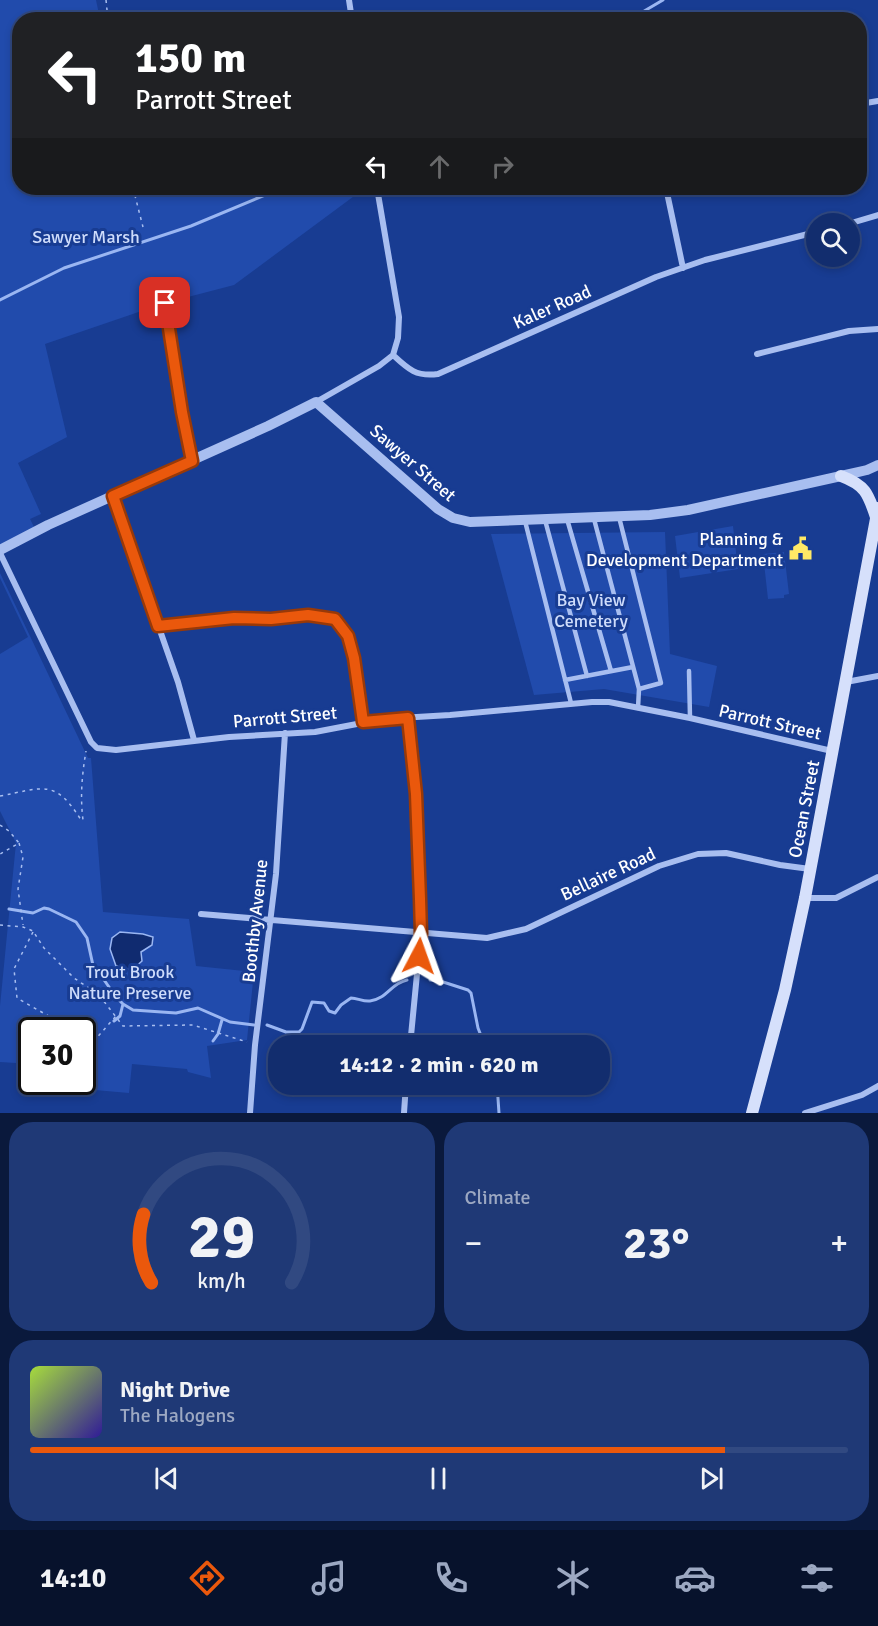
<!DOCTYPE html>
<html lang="en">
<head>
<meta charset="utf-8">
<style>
	body { margin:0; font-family:Signika,sans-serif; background:#1f3976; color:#f1f3f6; height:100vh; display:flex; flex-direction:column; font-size:22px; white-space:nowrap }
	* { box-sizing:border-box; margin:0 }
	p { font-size:20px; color:#9ca8c2 }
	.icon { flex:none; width:33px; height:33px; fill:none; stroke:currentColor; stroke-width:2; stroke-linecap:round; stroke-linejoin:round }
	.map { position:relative; height:1113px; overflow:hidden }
	.details { display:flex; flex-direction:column; gap:9px; padding:9px; background:#0a193c; flex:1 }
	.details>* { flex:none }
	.hud { position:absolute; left:12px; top:12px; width:855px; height:183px; border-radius:24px; box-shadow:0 3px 9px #0003,0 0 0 2px #314981; background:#202124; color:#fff; overflow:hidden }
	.fabs { position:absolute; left:806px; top:213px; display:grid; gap:12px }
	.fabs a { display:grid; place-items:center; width:54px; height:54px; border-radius:50%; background:#122d6e; box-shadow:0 3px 9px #0003,0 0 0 2px #314981; font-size:30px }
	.speed { position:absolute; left:18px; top:1017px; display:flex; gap:12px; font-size:30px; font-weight:700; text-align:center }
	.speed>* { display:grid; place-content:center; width:78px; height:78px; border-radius:50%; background:#122d6e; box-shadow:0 3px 9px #0003,0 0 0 2px #314981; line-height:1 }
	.speed .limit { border:3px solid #111; border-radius:9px; background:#fff; color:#111 }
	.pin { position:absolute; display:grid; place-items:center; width:51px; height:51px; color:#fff; margin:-26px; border-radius:12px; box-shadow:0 3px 9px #0006 }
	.me { position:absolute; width:66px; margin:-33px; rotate:4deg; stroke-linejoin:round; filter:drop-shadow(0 0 4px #0008) }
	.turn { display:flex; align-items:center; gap:21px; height:126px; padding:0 24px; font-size:27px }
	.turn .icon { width:78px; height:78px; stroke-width:2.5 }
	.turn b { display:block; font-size:42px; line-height:51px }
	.lanes { display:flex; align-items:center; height:57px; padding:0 24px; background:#0003; justify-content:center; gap:30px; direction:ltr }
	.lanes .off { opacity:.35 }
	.big { font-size:45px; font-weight:800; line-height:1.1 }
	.details .card { flex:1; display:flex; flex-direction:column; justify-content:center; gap:9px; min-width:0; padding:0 21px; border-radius:24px; background:#1f3976 }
	.details .dial { align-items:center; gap:0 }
	.dial svg { height:156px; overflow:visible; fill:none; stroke:#314981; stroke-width:7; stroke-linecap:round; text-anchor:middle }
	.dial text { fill:#f1f3f6; stroke:none }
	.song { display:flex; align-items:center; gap:18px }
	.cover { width:72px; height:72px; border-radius:9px; background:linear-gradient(135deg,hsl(80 70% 55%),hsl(250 70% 35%)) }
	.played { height:6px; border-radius:3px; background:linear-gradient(90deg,#ea580c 85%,#314981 85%) }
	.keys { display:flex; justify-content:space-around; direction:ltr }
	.heat { display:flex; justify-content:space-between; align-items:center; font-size:33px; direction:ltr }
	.details .tiles { flex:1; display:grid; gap:9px; grid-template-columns:1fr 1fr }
	.card:last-child { grid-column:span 2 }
	.trip { position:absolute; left:268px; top:1035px; width:342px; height:60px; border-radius:24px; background:#122d6e; box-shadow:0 3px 9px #0003,0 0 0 2px #314981; font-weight:800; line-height:60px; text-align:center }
	.tab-bar { display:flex; height:96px; justify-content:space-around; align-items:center; background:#07122c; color:#9ca8c2 }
	.tab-bar .icon { width:42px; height:42px }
	.tab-bar .on { color:#ea580c }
	.tab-bar b { font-size:27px; color:#f1f3f6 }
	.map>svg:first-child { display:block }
	.green { fill:#214bac }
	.water { fill:#102b70; stroke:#9ab6f2; stroke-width:1.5 }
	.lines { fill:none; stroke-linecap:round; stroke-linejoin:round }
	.stream { stroke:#9ab6f2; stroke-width:3 }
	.path { stroke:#a8bef0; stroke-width:1.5; stroke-dasharray:3 4.5; stroke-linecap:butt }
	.service { stroke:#a8bef0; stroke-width:4.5 }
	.minor { stroke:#a8bef0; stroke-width:6 }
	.tertiary { stroke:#a8bef0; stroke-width:10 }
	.secondary { stroke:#d6e0fb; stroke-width:12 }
	.route-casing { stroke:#983908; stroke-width:15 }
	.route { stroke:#ea580c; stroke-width:10 }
	.labels { text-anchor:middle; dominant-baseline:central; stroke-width:6; stroke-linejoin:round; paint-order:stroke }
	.park-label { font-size:18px; fill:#cedcfb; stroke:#183c92 }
	.street-label { font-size:18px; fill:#fff; stroke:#183c92 }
	.poi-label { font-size:18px; fill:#fff; stroke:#183c92; text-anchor:end }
</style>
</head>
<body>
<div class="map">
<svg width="878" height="1113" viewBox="0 0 878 1113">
	<rect width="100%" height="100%" fill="#183c92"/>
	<path class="green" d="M0,0H96L100,19L20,20V188H365L234,285L165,303L45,344L67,437L18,463L41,514L30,519L36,531L0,550Z
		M733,526L738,569L680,578L675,536Z
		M665,532L670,654L717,666L709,707L604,689L534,695L491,534Z
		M784,552L789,594L784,595V598L768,599L763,554Z
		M0,573L88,758H91L103,912L189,919L196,966L254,972L247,1040L207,1046L211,1078L188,1072L187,1069L132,1064L129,1093L49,1086V1082H82V1030H32L31,1064L0,1062V1006L16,843L0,811V654L28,637L0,578Z"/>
	<path class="water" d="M120,932L143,934L153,937L152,945L141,952L142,961L132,970L116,966L110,949L112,938Z"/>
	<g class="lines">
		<path class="stream" d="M629,20L663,0
			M0,300L64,268L191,226L282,188
			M9,909L33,913L44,908L49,909L76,922L87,938L94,970L102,977L116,997L123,1004L133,1010L176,1013L198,1008L230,1022L254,1025
			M430,980L440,981L468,990L471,993L478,1028L485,1046
			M114,1021L120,1016L123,1004
			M267,1025L286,1032H299L302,1029L312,1002L324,1003L329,1011L335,1013L341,1005L351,998C358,998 363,1002 370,1001C387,999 391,983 407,980
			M213,1041L218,1034L222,1020
			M497,1084L499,1113"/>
		<path class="path" d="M106,0L108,20
			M133,188L143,227
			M0,796C43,788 55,778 81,820H83C80,796 82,775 86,751
			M0,825L9,831L19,843L0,854
			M19,843L23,857L18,889L23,925
			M0,925L23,927L33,931L44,948L74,978L99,995L123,1026L193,1025L247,1042
			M33,932L14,969L17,998L59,1022L60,1030
			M82,1049H87L116,1016"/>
		<path class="service" d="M619,517L661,683L639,689
			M567,519L611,671
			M594,519L639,689L638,708
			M545,520L587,676
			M525,521L571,703
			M689,671L690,718
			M565,680L633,667"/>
		<path class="minor" d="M349,0L352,20
			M860,104L878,101
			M377,188L399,317L398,338L393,355
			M666,188L683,268
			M848,224L878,215
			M165,303L182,412L192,461
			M757,354L849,331L878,329
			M393,355C408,369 416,377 438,374L656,277L705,260L816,232
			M316,402L379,366L393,355
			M113,496L178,682L194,740
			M0,553L91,742L97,748L116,750L229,737L315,732L383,719L450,715L592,702H609L690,718L832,751
			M158,626L234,618L271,619L308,615L335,619L348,636L354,658L363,722
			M846,682L878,676
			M408,718L416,794L421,933L410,1046
			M805,898H836L878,877
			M201,914L487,938L526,929L659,866L698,854L726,853L780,865L810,869
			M250,1113L255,1045L276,874L285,733
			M404,1113L406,1084
			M805,1113L862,1095L878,1086"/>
		<path class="tertiary" d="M0,550L48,525L268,426L316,402L438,509L453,518L470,522L650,515L688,510L841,476L867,470L878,465"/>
		<path class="secondary" d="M841,476C865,485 868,493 876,517
			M752,1113L785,990L805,898L878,508"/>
	</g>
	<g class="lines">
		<defs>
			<path id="route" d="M165,303L182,412L192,461L113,496L158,626L234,618L271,619L308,615L335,619L348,636L354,658L363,722L408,718L416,794L420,899L421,933L419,956"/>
		</defs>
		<use href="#route" class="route-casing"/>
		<use href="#route" class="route"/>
	</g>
	<defs>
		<symbol id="civic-bare" viewBox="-9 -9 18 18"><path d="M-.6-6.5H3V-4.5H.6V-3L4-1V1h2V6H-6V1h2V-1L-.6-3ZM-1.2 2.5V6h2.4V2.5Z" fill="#ffe966" stroke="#183c92" stroke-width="2.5" paint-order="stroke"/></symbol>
	</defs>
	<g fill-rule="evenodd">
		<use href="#civic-bare" x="784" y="532" width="33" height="33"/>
	</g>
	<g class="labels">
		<g class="park-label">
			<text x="86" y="237">Sawyer Marsh</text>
			<text x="591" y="600">Bay View<tspan x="591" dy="21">Cemetery</tspan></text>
			<text x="130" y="972">Trout Brook<tspan x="130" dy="21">Nature Preserve</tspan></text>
		</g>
		<g class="street-label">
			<text transform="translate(552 307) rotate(-24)">Kaler Road</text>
			<text transform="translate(413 463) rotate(41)">Sawyer Street</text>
			<text transform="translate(285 717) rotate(-5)">Parrott Street</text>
			<text transform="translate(770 722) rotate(13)">Parrott Street</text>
			<text transform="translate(804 809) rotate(-79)">Ocean Street</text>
			<text transform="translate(608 874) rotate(-25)">Bellaire Road</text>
			<text transform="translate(255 921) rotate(-84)">Boothby Avenue</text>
		</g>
		<g class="poi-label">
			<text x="783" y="539">Planning &amp;<tspan x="783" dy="21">Development Department</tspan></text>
		</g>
	</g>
</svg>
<div class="fabs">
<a><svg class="icon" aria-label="search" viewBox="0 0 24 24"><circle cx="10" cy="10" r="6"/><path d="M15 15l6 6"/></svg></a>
</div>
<div class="speed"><div class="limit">30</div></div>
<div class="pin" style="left:165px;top:303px;background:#d93025"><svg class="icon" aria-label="arrive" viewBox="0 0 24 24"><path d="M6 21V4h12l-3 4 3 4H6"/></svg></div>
<svg class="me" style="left:419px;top:956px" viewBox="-20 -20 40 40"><path d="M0-17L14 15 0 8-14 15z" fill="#ea580c" stroke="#fff" stroke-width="4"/></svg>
<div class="trip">14:12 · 2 min · 620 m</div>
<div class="hud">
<div class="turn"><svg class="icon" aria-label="left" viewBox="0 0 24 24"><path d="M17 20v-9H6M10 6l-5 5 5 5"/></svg><div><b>150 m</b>Parrott Street</div></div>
<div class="lanes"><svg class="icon" aria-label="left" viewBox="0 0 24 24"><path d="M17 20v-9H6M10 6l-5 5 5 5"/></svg><svg class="icon off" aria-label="ahead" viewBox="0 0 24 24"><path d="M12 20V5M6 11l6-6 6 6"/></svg><svg class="icon off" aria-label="right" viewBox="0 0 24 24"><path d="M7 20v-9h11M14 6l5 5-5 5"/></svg></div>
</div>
</div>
<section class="details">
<div class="tiles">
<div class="card dial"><svg viewBox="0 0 100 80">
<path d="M14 69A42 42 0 1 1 86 69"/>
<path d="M14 69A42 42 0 0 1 10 34" stroke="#ea580c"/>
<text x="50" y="56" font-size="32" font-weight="700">29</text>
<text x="50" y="72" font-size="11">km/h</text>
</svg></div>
<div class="card"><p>Climate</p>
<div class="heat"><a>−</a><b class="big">23°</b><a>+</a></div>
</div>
<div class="card">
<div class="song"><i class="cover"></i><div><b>Night Drive</b><p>The Halogens</p></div></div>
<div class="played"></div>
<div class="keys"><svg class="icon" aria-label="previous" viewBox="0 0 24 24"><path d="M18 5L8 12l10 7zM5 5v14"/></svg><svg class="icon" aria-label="pause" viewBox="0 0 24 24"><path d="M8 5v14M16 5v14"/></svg><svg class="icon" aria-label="next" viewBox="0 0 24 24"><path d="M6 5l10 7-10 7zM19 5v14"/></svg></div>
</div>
</div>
</section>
<nav class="tab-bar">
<b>14:10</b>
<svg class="icon on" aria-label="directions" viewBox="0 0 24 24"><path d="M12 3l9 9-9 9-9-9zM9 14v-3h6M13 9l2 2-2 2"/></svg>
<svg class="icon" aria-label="music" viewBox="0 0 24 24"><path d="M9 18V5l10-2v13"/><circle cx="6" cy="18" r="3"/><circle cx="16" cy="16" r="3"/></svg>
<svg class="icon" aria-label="phone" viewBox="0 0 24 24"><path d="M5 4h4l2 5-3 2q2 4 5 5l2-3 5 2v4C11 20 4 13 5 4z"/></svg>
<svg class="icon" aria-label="climate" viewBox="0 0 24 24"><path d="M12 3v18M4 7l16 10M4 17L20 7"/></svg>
<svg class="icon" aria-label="car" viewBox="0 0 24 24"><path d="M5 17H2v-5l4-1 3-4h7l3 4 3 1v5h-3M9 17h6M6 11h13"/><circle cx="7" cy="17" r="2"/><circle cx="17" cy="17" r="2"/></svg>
<svg class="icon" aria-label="filters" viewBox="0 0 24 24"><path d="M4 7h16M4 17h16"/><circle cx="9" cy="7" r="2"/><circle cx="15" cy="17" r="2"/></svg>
</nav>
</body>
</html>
